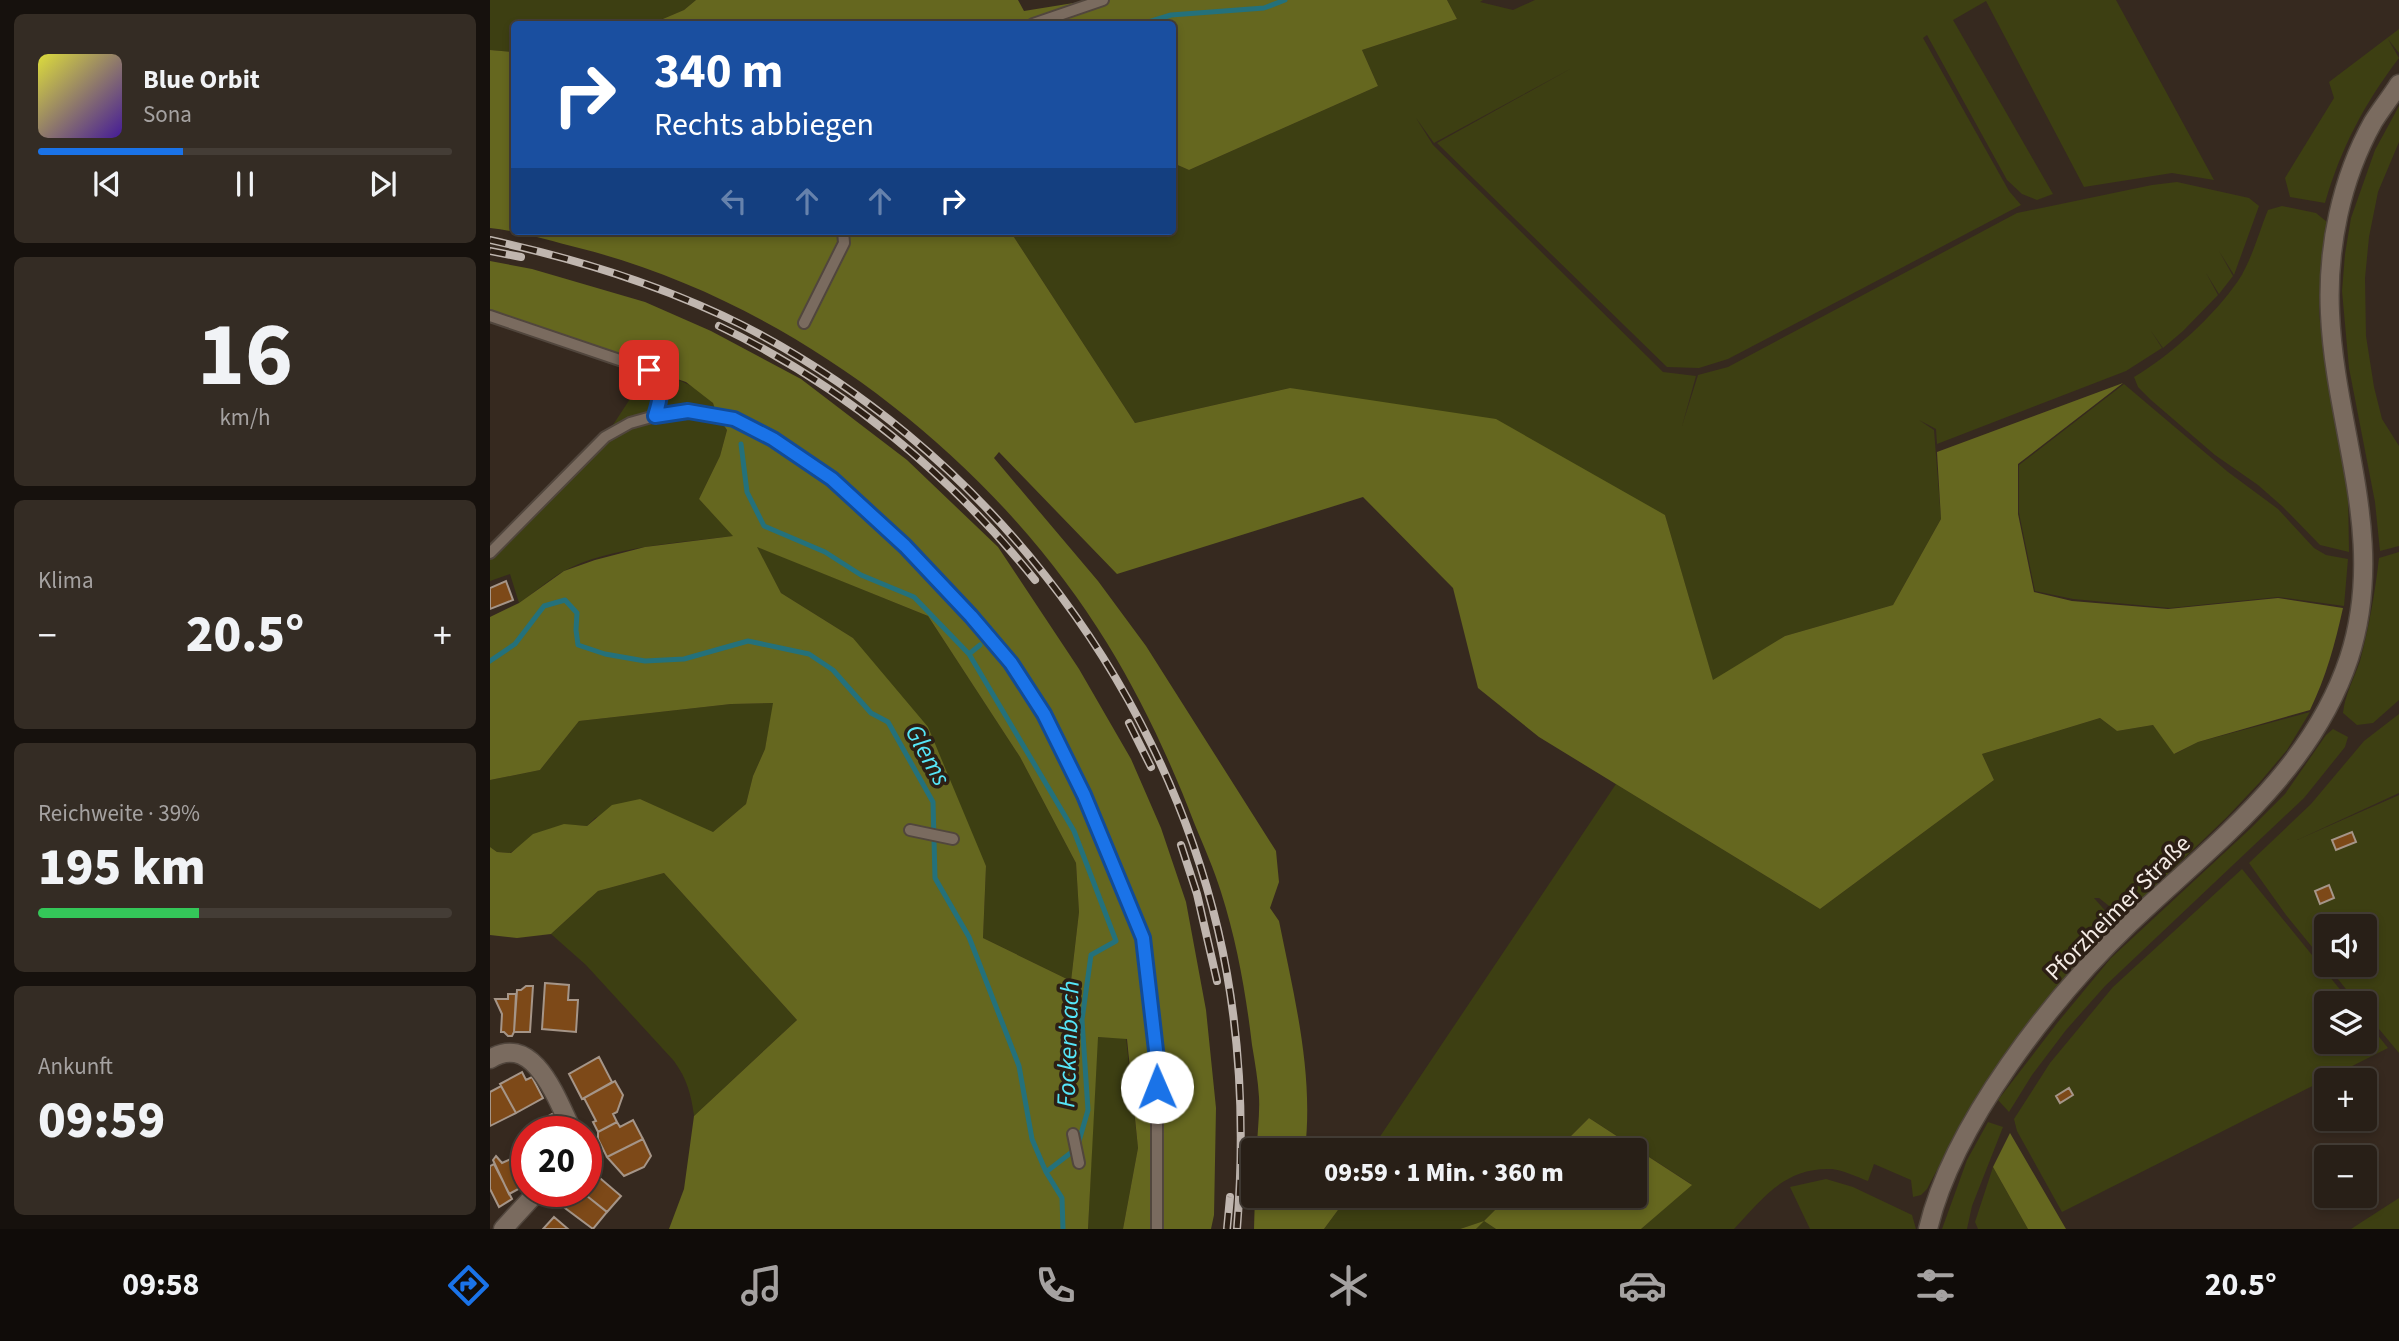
<!DOCTYPE html>
<html lang="de">
<head>
<meta charset="utf-8">
<style>
	body { margin:0; font-family:"Source Sans 3",sans-serif; background:#342c24; color:#f1f3f6; height:100vh; display:flex; flex-direction:column; font-size:26px; white-space:nowrap }
	* { box-sizing:border-box; margin:0 }
	p { font-size:23px; color:#a5a2a1 }
	.icon { flex:none; width:38px; height:38px; fill:none; stroke:currentColor; stroke-width:2; stroke-linecap:round; stroke-linejoin:round }
	.map { position:relative; flex:1; overflow:hidden }
	.drawer { display:flex; flex-direction:column; gap:14px; padding:14px; background:#16110d; width:490px }
	.drawer>* { flex:none }
	.guide { position:absolute; left:21px; top:21px; width:665px; height:214px; border-radius:7px; box-shadow:0 4px 10px #0003,0 0 0 2px #443d36; background:#1a4fa0; color:#fff; overflow:hidden }
	.fabs { position:absolute; left:1824px; top:914px; display:grid; gap:14px }
	.fabs a { display:grid; place-items:center; width:63px; height:63px; border-radius:7px; background:#281f17; box-shadow:0 4px 10px #0003,0 0 0 2px #443d36; font-size:35px }
	.speed { position:absolute; left:21px; top:1116px; display:flex; gap:14px; font-size:35px; font-weight:700; text-align:center }
	.speed>* { display:grid; place-content:center; width:91px; height:91px; border-radius:50%; background:#281f17; box-shadow:0 4px 10px #0003,0 0 0 2px #443d36; line-height:1 }
	.speed .limit { border:10px solid #d22; background:#fff; color:#111 }
	.pin { position:absolute; display:grid; place-items:center; width:60px; height:60px; color:#fff; margin:-30px; border-radius:14px; box-shadow:0 4px 10px #0006 }
	.me { position:absolute; width:77px; margin:-38px; rotate:359deg; stroke-linejoin:round; filter:drop-shadow(0 0 5px #0008) }
	.turn { display:flex; align-items:center; gap:24px; height:147px; padding:0 28px; font-size:32px }
	.turn .icon { width:91px; height:91px; stroke-width:2.5 }
	.turn b { display:block; font-size:49px; line-height:60px }
	.lanes { display:flex; align-items:center; height:66px; padding:0 28px; background:#0003; justify-content:center; gap:35px; direction:ltr }
	.lanes .off { opacity:.35 }
	.big { font-size:52px; font-weight:800; line-height:1.1 }
	.drawer .tile { flex:1; display:flex; flex-direction:column; justify-content:center; gap:10px; min-width:0; padding:0 24px; border-radius:10px; background:#342c24 }
	.drawer .dial { align-items:center; gap:0 }
	.dial b { font-size:91px; line-height:1 }
	.song { display:flex; align-items:center; gap:21px }
	.cover { width:84px; height:84px; border-radius:10px; background:linear-gradient(135deg,hsl(60 70% 55%),hsl(260 70% 35%)) }
	.played { height:7px; border-radius:4px; background:linear-gradient(90deg,#1a73e8 35%,#443d36 35%) }
	.keys { display:flex; justify-content:space-around; direction:ltr }
	.heat { display:flex; justify-content:space-between; align-items:center; font-size:38px; direction:ltr }
	.charge { height:10px; border-radius:5px; background:linear-gradient(90deg,#34c759 39%,#443d36 0) }
	.trip { position:absolute; left:751px; top:1138px; width:406px; height:70px; border-radius:7px; background:#281f17; box-shadow:0 4px 10px #0003,0 0 0 2px #443d36; font-weight:800; line-height:70px; text-align:center }
	.tabs { display:flex; height:112px; justify-content:space-around; align-items:center; background:#100c09; color:#a5a2a1 }
	.tabs .icon { width:49px; height:49px }
	.tabs .active { color:#1a73e8 }
	.tabs b { font-size:32px; color:#f1f3f6 }
	main { display:flex; flex:1; min-height:0 }
	.map>svg:first-child { display:block }
	.green { fill:#3d3f12 }
	.forest { fill:#65671f; fill-rule:evenodd }
	.lines { fill:none; stroke-linecap:round; stroke-linejoin:round }
	.stream { stroke:#24717b; stroke-width:5 }
	.building { fill:#7d4918; stroke:#a59588; stroke-width:2 }
	.lane-casing { stroke:#51463d; stroke-width:14 }
	.street-casing { stroke:#51463d; stroke-width:21 }
	.secondary-casing { stroke:#51463d; stroke-width:21 }
	.lane { stroke:#7a6b5f; stroke-width:10 }
	.street { stroke:#7a6b5f; stroke-width:18 }
	.secondary { stroke:#7a6b5f; stroke-width:18 }
	.rail-casing { stroke:#c0b6af; stroke-width:8 }
	.rail { stroke:#2c1f15; stroke-width:5; stroke-dasharray:16; stroke-linecap:butt }
	.route-casing { stroke:#114b97; stroke-width:18 }
	.route { stroke:#1a73e8; stroke-width:12 }
	.labels { text-anchor:middle; dominant-baseline:central; stroke-width:7; stroke-linejoin:round; paint-order:stroke }
	.street-label { font-size:24px; fill:#f5ece6; stroke:#2c1f15 }
	.water-label { font-size:26px; font-style:italic; fill:#56e6f8; stroke:#2c1f15 }
</style>
</head>
<body>
<main>
<section class="drawer">
<div class="tile">
<div class="song"><i class="cover"></i><div><b>Blue Orbit</b><p>Sona</p></div></div>
<div class="played"></div>
<div class="keys"><svg class="icon" aria-label="previous" viewBox="0 0 24 24"><path d="M18 5L8 12l10 7zM5 5v14"/></svg><svg class="icon" aria-label="pause" viewBox="0 0 24 24"><path d="M8 5v14M16 5v14"/></svg><svg class="icon" aria-label="next" viewBox="0 0 24 24"><path d="M6 5l10 7-10 7zM19 5v14"/></svg></div>
</div>
<div class="tile dial"><b>16</b><p>km/h</p></div>
<div class="tile"><p>Klima</p>
<div class="heat"><a>−</a><b class="big">20.5°</b><a>+</a></div>
</div>
<div class="tile"><p>Reichweite · 39%</p><b class="big">195 km</b><div class="charge"></div></div>
<div class="tile"><p>Ankunft</p><b class="big">09:59</b></div>
</section>
<div class="map">
<svg width="1909" height="1229" viewBox="0 0 1909 1229">
	<rect width="100%" height="100%" fill="#36291f"/>
	<path class="green" d="M0,0H206L194,10L161,24H24V52L0,50Z
		M957,0H993L990,2L1023,10L1045,0H1626L1724,180L1682,173L1594,187L1496,1L1463,20L1563,194L1547,200L1532,194L1517,180L1437,35L1433,38L1519,191L1531,205L1238,359L1209,368L1177,367L947,143L1082,68L944,143L926,118L943,145L1173,372L1206,376L1192,426L1208,375L1238,367L1527,213L1662,185L1687,182L1759,198L1769,206L1744,275L1729,251L1743,276L1729,294L1716,273L1728,295L1693,331L1673,348L1661,331L1672,348L1636,371L1447,444L1446,429L1429,420L1444,430L1451,519L1403,605L1295,636L1223,681L1175,515L800,388L645,423L520,231H682L683,163L699,170L888,86L872,50L967,19Z
		M1909,29V53L1898,39L1909,58C1874,104 1851,148 1835,203L1800,197L1795,178L1844,98L1839,82Z
		M1909,106V142L1888,192L1879,237L1875,278L1876,336L1884,387L1892,419L1909,446V546L1890,551L1885,502L1859,368L1852,291L1855,254L1861,218L1885,150Z
		M1792,206L1826,213L1837,222L1831,262L1829,312L1833,351L1858,492L1859,552L1830,545L1793,507L1768,485L1725,455L1661,400L1648,387L1644,377C1681,355 1724,316 1748,281C1761,262 1769,232 1778,210Z
		M159,370C178,376 213,386 224,405C229,413 232,422 237,430L230,456L209,499L244,536C193,542 118,547 74,571C58,580 44,593 29,603L20,574L0,581V553L115,437Z
		M1634,384L1738,472L1788,509L1824,548L1836,555L1858,559L1854,606L1788,597L1680,608L1583,599L1545,591L1529,513V465Z
		M266,546L438,616L530,757L586,863L589,912L581,981L493,938L496,866L363,638L291,593Z
		M1909,552V700L1883,723L1867,725L1853,713C1855,694 1864,679 1870,661C1879,627 1885,593 1889,558Z
		M284,703L275,749L263,776L256,804L222,833L150,799L105,818L97,826C57,823 51,832 20,853L7,852L0,847V780L50,770L89,721L241,704Z
		M1820,712L1797,750L1770,782L1737,817L1633,917L1609,898H1604L1626,923C1587,965 1548,1007 1516,1054C1487,1098 1461,1143 1437,1189L1431,1195L1423,1197L1421,1180L1384,1164L1378,1181C1367,1177 1353,1170 1342,1169C1295,1167 1273,1198 1244,1229H1151L1201,1184L1099,1118L1067,1150H881L1126,784L1330,909L1504,780L1492,754L1610,718L1627,731L1663,725L1685,754L1708,742Z
		M1909,714V793L1807,840L1909,795V1053L1874,1011V1003H1867L1836,964H1874V926H1836V964L1796,915L1759,863L1821,804L1874,741Z
		M1843,729L1858,737L1855,747L1814,798L1615,986L1576,1030L1542,1075L1519,1112L1508,1100L1568,1022L1621,958L1760,829L1795,794L1836,735Z
		M1752,869L1861,1003H1836V1041H1874V1018L1898,1048L1572,1212L1527,1131L1524,1119L1560,1063L1623,987Z
		M174,873L307,1020L204,1116C201,1094 197,1079 184,1061L96,965L61,934L108,891Z
		M607,1037L636,1038L648,1148L633,1229H598Z
		M1498,1122L1513,1127L1482,1206L1477,1229H1452L1477,1160Z
		M1503,1167L1538,1229H1488L1485,1222Z
		M1336,1179L1363,1187L1422,1215L1426,1229H1320L1300,1187Z
		M859,1195H1020L994,1221L1006,1229H986L992,1222L970,1229H834Z
		M1909,1198V1229H1861Z"/>
	<path class="forest" d="M206,0H528L534,11L602,0H957L967,19L872,50L888,86L699,170L683,163L682,24H161L194,10Z
		M0,50L24,52V231H520L645,423L800,388L1006,419L1175,515L1223,680L1295,636L1403,605L1451,519L1447,452L1633,383L1528,464V514L1544,592L1582,601L1678,609L1788,598L1853,608C1845,644 1836,677 1820,710L1708,742L1684,754L1663,725L1627,731L1610,718L1492,754L1504,780L1330,909L1049,737L988,688L963,588L873,497L627,574L509,452L504,458L608,581L656,646L786,851L789,882L780,908L789,921C804,996 824,1073 815,1150H767C767,1133 770,1115 769,1097C768,1080 765,1063 762,1045C756,994 747,942 731,892C724,869 714,847 705,825C681,762 652,700 617,643C503,457 300,301 89,248C60,241 30,231 0,228Z
		M0,261L42,269L155,302L221,331L311,379L417,460L508,547L589,669L641,759L671,828L696,902L716,1010L726,1108L724,1215L721,1229H633L648,1148L637,1039L608,1037L598,1229H179L194,1189L204,1116L307,1020L174,873L108,891L61,934L27,938L0,935V847L7,852L21,853L43,834L74,824L97,826L122,805L150,799L223,832L256,804L263,776L275,749L283,703L241,704L89,721L50,770L0,780V617L29,603L74,571L105,560L155,547L243,536L209,499L230,456L237,430L227,415L223,403L196,382L0,316ZM267,547L438,616L530,757L586,863L589,912L581,981L493,938L496,866L438,727L363,638L291,593Z
		M1099,1118L1202,1185L1151,1229H1006L994,1221L986,1229H970L994,1221L1020,1195H1144V1150H1067Z
		M1520,1133L1576,1229H1538L1503,1167Z
		M765,1195H810L833,1206L842,1195H859L834,1229H764Z"/>
	<g class="lines">
		<path class="stream" d="M652,24L681,15L774,8L795,0
			M251,444L257,492L274,526L335,552L371,575L424,597L479,654L584,831L626,941L601,955L592,1020L598,1110L587,1148L556,1172
			M479,654L490,645
			M0,661L25,644L54,606L75,600L87,613L86,630L88,645L115,654L155,661L194,659L258,641L319,654L343,670L381,713L398,722L443,802L445,878L479,937L529,1066L542,1139L556,1172L572,1198L573,1229"/>
	</g>
	<path class="building" d="M16,581L23,600L0,609V588Z
		M1862,832L1866,842L1846,850L1842,840Z
		M1839,885L1844,898L1830,904L1825,891Z
		M55,983L79,985L78,1000H88L86,1032L52,1029Z
		M36,986H43L40,1032H24L27,990H31Z
		M18,994H26L24,1032L22,1036H18L14,1032H11L12,1014L5,999H18Z
		M109,1057L122,1082L92,1099L79,1074Z
		M32,1072L36,1080L42,1077L53,1098L26,1113L10,1084Z
		M125,1081L133,1095L127,1112L123,1114L127,1122L108,1132L103,1122L106,1121L94,1098Z
		M11,1086L26,1113L0,1126V1092Z
		M1579,1088L1583,1095L1570,1103L1566,1096Z
		M62,1114L72,1132H39L40,1126Z
		M143,1120L153,1139L117,1157L108,1139V1132L127,1122L130,1127Z
		M153,1139L161,1156L154,1167L134,1176L117,1157Z
		M31,1146L33,1149L37,1147L36,1172L24,1150Z
		M6,1156L12,1163L21,1159L34,1186L19,1194L3,1160Z
		M4,1164L22,1199L9,1207L0,1189V1166Z
		M104,1173L131,1196L117,1212L92,1192H96V1183Z
		M89,1192H92L117,1212L103,1229L75,1208Z
		M64,1217L78,1229H53Z"/>
	<g class="lines">
		<defs>
			<path id="lane" d="M543,24L613,0
				M0,316L159,370C173,386 171,397 165,416
				M314,323L354,243L353,231
				M0,553L115,437L140,423L165,416L198,411L244,419L283,439L342,479L415,546L481,616L521,663L554,714L594,795L653,938L667,1059V1229
				M420,830L463,839
				M583,1134L589,1163"/>
			<path id="street" d="M0,1059C45,1031 68,1103 83,1132
				M13,1229L47,1192"/>
			<path id="secondary" d="M1438,1229C1463,1124 1562,998 1639,924C1723,844 1821,773 1859,658C1898,538 1845,431 1840,313C1837,248 1851,179 1883,122C1891,109 1901,97 1909,84"/>
		</defs>
		<use href="#lane" class="lane-casing"/>
		<use href="#street" class="street-casing"/>
		<use href="#secondary" class="secondary-casing"/>
		<use href="#lane" class="lane"/>
		<use href="#street" class="street"/>
		<use href="#secondary" class="secondary"/>
		<defs>
			<path id="rail" d="M0,240C87,259 172,285 252,325C488,446 667,672 728,930C751,1028 755,1129 747,1229
				M0,251L31,257
				M229,326C352,385 460,474 545,580
				M639,723L661,767
				M691,845L707,894L727,981
				M737,1229L740,1197"/>
		</defs>
		<use href="#rail" class="rail-casing"/>
		<use href="#rail" class="rail"/>
	</g>
	<g class="lines">
		<defs>
			<path id="route" d="M159,370C174,386 171,397 165,416L198,411L244,419L283,439L342,479L415,546L481,616L521,663L554,714L594,795L653,938L667,1059V1087"/>
		</defs>
		<use href="#route" class="route-casing"/>
		<use href="#route" class="route"/>
	</g>
	<g class="labels">
		<g class="street-label">
			<text transform="translate(1628 908) rotate(-45)">Pforzheimer Straße</text>
		</g>
		<g class="water-label">
			<text transform="translate(438 755) rotate(61)">Glems</text>
			<text transform="translate(578 1044) rotate(-88)">Fockenbach</text>
		</g>
	</g>
</svg>
<div class="fabs">
<a><svg class="icon" aria-label="sound" viewBox="0 0 24 24"><path d="M4 9h4l5-4v14l-5-4H4zM17 9q2 3 0 6"/></svg></a>
<a><svg class="icon" aria-label="layers" viewBox="0 0 24 24"><path d="M12 4l9 5-9 5-9-5zM3 14l9 5 9-5"/></svg></a>
<a>+</a>
<a>−</a>
</div>
<div class="speed"><div class="limit">20</div></div>
<div class="pin" style="left:159px;top:370px;background:#d93025"><svg class="icon" aria-label="arrive" viewBox="0 0 24 24"><path d="M6 21V4h12l-3 4 3 4H6"/></svg></div>
<svg class="me" style="left:667px;top:1087px" viewBox="-20 -20 40 40"><circle r="19" fill="#fff"/><path d="M0-13L10 11 0 6-10 11z" fill="#1a73e8"/></svg>
<div class="trip">09:59 · 1 Min. · 360 m</div>
<div class="guide">
<div class="turn"><svg class="icon" aria-label="right" viewBox="0 0 24 24"><path d="M7 20v-9h11M14 6l5 5-5 5"/></svg><div><b>340 m</b>Rechts abbiegen</div></div>
<div class="lanes"><svg class="icon off" aria-label="left" viewBox="0 0 24 24"><path d="M17 20v-9H6M10 6l-5 5 5 5"/></svg><svg class="icon off" aria-label="ahead" viewBox="0 0 24 24"><path d="M12 20V5M6 11l6-6 6 6"/></svg><svg class="icon off" aria-label="ahead" viewBox="0 0 24 24"><path d="M12 20V5M6 11l6-6 6 6"/></svg><svg class="icon" aria-label="right" viewBox="0 0 24 24"><path d="M7 20v-9h11M14 6l5 5-5 5"/></svg></div>
</div>
</div>
</main>
<nav class="tabs">
<b>09:58</b>
<svg class="icon active" aria-label="directions" viewBox="0 0 24 24"><path d="M12 3l9 9-9 9-9-9zM9 14v-3h6M13 9l2 2-2 2"/></svg>
<svg class="icon" aria-label="music" viewBox="0 0 24 24"><path d="M9 18V5l10-2v13"/><circle cx="6" cy="18" r="3"/><circle cx="16" cy="16" r="3"/></svg>
<svg class="icon" aria-label="phone" viewBox="0 0 24 24"><path d="M5 4h4l2 5-3 2q2 4 5 5l2-3 5 2v4C11 20 4 13 5 4z"/></svg>
<svg class="icon" aria-label="climate" viewBox="0 0 24 24"><path d="M12 3v18M4 7l16 10M4 17L20 7"/></svg>
<svg class="icon" aria-label="car" viewBox="0 0 24 24"><path d="M5 17H2v-5l4-1 3-4h7l3 4 3 1v5h-3M9 17h6M6 11h13"/><circle cx="7" cy="17" r="2"/><circle cx="17" cy="17" r="2"/></svg>
<svg class="icon" aria-label="filters" viewBox="0 0 24 24"><path d="M4 7h16M4 17h16"/><circle cx="9" cy="7" r="2"/><circle cx="15" cy="17" r="2"/></svg>
<b>20.5°</b>
</nav>
</body>
</html>
